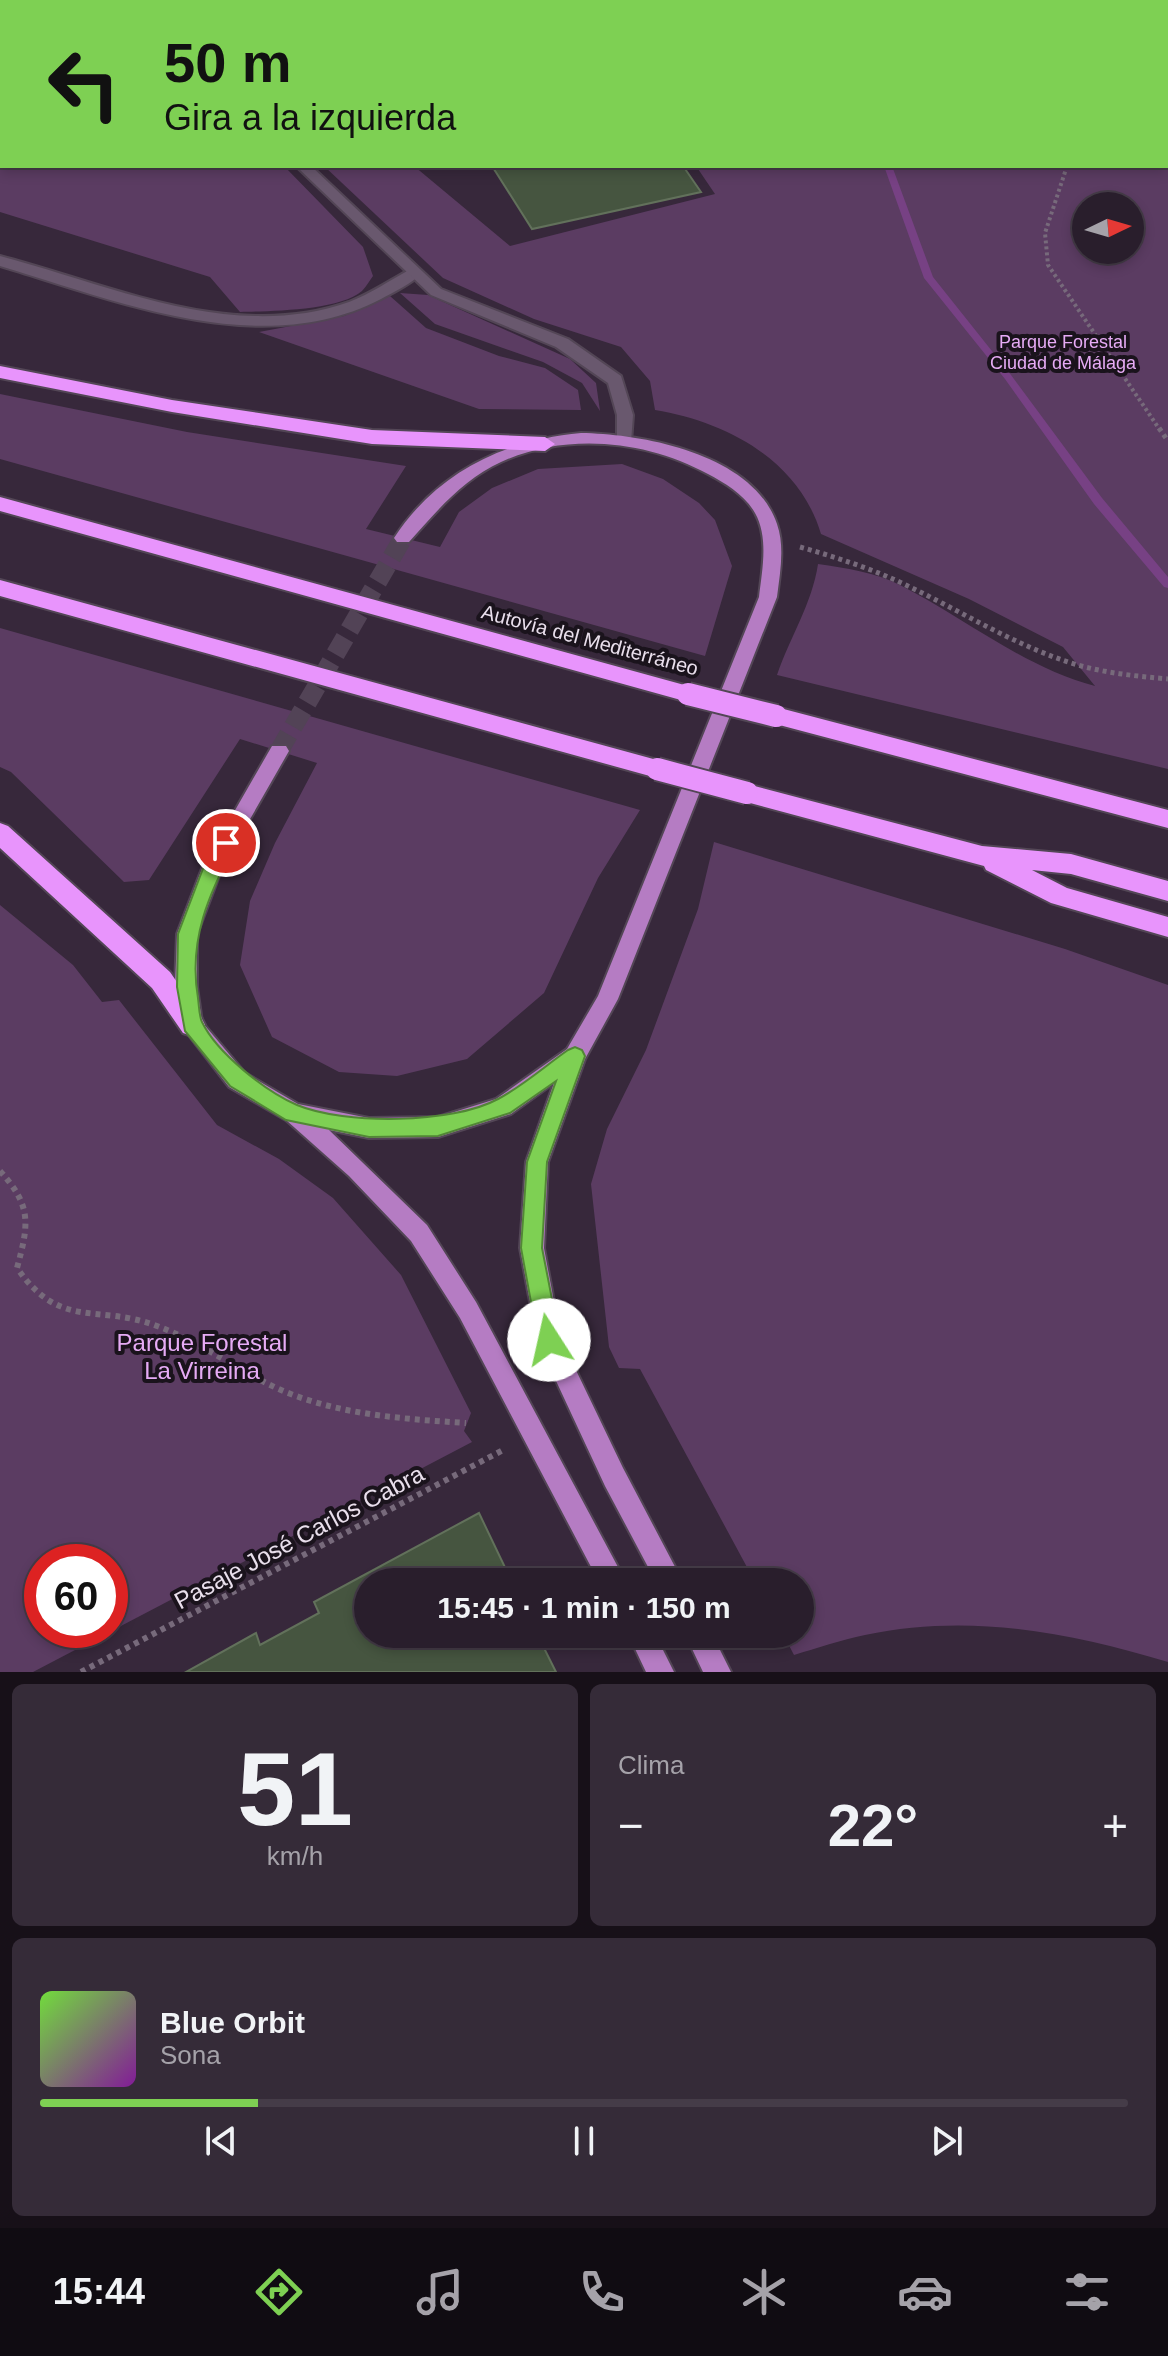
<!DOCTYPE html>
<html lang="es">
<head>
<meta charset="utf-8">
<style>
	body { margin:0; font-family:Helvetica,sans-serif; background:#352b38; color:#f1f3f6; height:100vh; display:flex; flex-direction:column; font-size:30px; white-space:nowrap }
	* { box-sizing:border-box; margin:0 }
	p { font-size:26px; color:#a5a2a9 }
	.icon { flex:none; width:44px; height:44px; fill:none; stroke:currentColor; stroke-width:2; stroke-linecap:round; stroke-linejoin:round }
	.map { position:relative; height:1672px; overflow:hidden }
	.panel { display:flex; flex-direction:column; gap:12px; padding:12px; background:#171018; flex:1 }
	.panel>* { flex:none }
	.banner { position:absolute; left:0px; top:0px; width:1168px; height:168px; box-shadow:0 4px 12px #0003,0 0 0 2px #453c48; background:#7ed053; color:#111; overflow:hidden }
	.needle { width:52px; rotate:85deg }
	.buttons { position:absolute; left:1072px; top:192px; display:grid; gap:16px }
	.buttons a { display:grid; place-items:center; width:72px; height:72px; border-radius:50%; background:#291e2c; box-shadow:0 4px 12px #0003,0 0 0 2px #453c48; font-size:40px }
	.speed { position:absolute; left:24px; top:1544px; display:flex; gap:16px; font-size:40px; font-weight:700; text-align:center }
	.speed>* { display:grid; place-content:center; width:104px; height:104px; border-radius:50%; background:#291e2c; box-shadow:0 4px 12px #0003,0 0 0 2px #453c48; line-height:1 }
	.speed .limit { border:12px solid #d22; background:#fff; color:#111 }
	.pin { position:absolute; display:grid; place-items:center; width:68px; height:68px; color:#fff; margin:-34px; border:4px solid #fff; border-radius:50%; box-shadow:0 2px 8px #0007 }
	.me { position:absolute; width:88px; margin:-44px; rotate:350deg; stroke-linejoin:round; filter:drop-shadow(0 0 6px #0008) }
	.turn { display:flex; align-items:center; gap:28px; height:168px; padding:0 32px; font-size:36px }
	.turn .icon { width:104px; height:104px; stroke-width:2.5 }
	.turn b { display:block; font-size:56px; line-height:68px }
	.big { font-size:60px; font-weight:700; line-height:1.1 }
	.panel .widget { flex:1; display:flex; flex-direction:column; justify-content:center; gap:12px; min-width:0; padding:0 28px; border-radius:12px; background:#352b38 }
	.panel .dial { align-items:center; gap:0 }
	.dial b { font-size:104px; line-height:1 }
	.song { display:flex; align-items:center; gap:24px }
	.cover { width:96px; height:96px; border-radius:12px; background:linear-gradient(135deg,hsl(100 70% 55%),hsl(290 70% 35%)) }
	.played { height:8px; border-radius:4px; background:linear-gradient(90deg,#7ed053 20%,#453c48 20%) }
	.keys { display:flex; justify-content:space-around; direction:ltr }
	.heat { display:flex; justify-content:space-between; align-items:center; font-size:44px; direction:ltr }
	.panel .tiles { flex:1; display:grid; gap:12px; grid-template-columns:1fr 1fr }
	.widget:last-child { grid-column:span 2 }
	.trip { position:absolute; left:354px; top:1568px; width:460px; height:80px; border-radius:40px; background:#291e2c; box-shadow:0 4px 12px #0003,0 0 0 2px #453c48; font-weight:700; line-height:80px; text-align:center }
	.tab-bar { display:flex; height:128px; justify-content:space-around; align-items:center; background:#100c12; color:#a5a2a9 }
	.tab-bar .icon { width:56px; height:56px }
	.tab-bar .selected { color:#7ed053 }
	.tab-bar b { font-size:36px; color:#f1f3f6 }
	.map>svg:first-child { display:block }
	.green { fill:#5b3c62; fill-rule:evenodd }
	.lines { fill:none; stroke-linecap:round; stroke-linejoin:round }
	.stream { fill:#774184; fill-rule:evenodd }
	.building { fill:#465540; stroke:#62715b; stroke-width:2 }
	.primary-tunnel { stroke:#524356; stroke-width:19; stroke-dasharray:19 9; stroke-linecap:butt }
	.lane-casing { stroke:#534656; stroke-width:4 }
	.street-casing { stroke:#534656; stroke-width:4 }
	.primary-casing { stroke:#534656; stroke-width:4 }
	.highway-casing { stroke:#534656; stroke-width:4 }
	.path-far2 { stroke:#776a7b; stroke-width:4; stroke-dasharray:3 3; stroke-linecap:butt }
	.path-far1 { stroke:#776a7b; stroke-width:5; stroke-dasharray:4 4; stroke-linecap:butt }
	.path { stroke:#776a7b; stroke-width:6; stroke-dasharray:5 5; stroke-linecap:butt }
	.lane { fill:#69586e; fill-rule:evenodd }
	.street { fill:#69586e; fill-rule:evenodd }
	.primary { fill:#b57cc3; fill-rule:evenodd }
	.highway { fill:#e894fc; fill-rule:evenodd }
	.highway-bridge-casing { stroke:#534656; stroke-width:26; stroke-linecap:butt }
	.highway-bridge { stroke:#e894fc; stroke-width:22 }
	.route { fill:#7ed053; stroke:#528736; stroke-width:2 }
	.labels { text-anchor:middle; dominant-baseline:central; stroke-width:8; stroke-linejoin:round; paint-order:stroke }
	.far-park-label { font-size:18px; fill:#e6abf5; stroke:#1a131c }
	.street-label { font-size:20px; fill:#e9dfec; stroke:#1a131c }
	.near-park-label { font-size:24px; fill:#e6abf5; stroke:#1a131c }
	.near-street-label { font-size:24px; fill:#e9dfec; stroke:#1a131c }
</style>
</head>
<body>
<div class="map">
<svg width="1168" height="1672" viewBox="0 0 1168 1672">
	<rect width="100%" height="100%" fill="#37283b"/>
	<path class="green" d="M0,0H225L2,2V166H284L363,247L373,276C370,280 366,287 362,291C339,311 269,311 240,312L210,277L0,212Z
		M623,0H1168V769L777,675C790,637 812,604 818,564C846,568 874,572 900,585C965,618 1025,668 1095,686L1063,647L969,599L821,534C799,460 727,422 655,410L650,381L621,347L534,319L443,278L324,166H414L510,246L715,194L696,166H1166V2ZM1086,206H1130V250H1086Z
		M400,293L428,295L570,359L596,383L600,411L582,383L543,362L435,324Z
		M390,296L426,328L499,356L545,368L578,390L581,410L479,409L259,332L344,316Z
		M0,394L187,432L406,466L366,529L440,547L459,512L492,488L538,469L622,464L663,479L699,503L715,520L732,566L705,656L0,459Z
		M0,628L640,810L598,878L544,993L467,1059L397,1076L339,1072L272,1037L240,965L250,901L275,843L317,763L240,739L149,880L124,882L11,772L0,767Z
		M714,842L1065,949L1168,985V1662C1068,1632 969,1613 865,1635C841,1640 817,1648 794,1655L783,1634H800V1582H755L640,1369L619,1368L609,1347L591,1184L607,1129L646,1050L698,909Z
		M0,905L73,965L102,1002L119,1000L217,1125L279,1159L333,1198L401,1275L471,1413L464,1431L472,1442L33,1672H0ZM42,1562H110V1630H42Z"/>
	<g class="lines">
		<path class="stream" d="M892,0H900L899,2H891Z
			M884,166H892L933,277L1011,375L1102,498L1168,577V588L1164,587L1094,504L1005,379L924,278Z"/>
	</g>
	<path class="building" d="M492,166H683L701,192L532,229Z
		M479,1513L512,1582H368V1634H537L556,1672H186L256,1633L260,1645L319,1613L314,1602Z"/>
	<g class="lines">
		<path class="primary-tunnel" d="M279,751L403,538"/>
		<defs>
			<path id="lane" d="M0,256C111,285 233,343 349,302C370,294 389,281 409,270L414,268L422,273C411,284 394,292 381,299C262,361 117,301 0,266Z"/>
			<path id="street" d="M232,0H246L231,2Z
				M302,0H316V2H302Z
				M296,166H311L441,289L568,339L621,376L633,415L631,442L625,444L617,438V415L608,383L556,347L431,295Z"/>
			<path id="primary" d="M581,433C644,434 753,454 777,524C785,547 780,573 777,597L618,999L585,1059L548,1162L544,1248L561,1339L623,1468L683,1582H656L605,1486L537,1340L520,1248L526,1162L554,1083L511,1114L438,1137L369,1138L329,1130L427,1225L476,1302L626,1582H599L460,1318L411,1241L349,1176L286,1120L229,1087L181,1025L175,987L177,934L203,866L272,746H286L289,751L222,868L197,934V987L202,1022L245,1073L298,1104L369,1118L438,1117L496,1099L567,1049L598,996L759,597C762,570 769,538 755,513C745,495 725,483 708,474C646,440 566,432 501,462C463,479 436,512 409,542H397L394,538C437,472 505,440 581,433Z
				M628,1634H655L674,1672H646Z
				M685,1634H712L731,1672H703Z"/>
			<path id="highway" d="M0,366L172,400L372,430L545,437L555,444L545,451L372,444L172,412L0,378Z
				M0,497L688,686L696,688L699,694L696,700L688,702L0,511Z
				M0,580L657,760L665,763L669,769L665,775L657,778L0,596Z
				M776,707L1168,810V828L768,722L765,716L768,710Z
				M747,784L982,846L1071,854L1168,881V901L1071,874L1032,870L1067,888L1168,917V937L1051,903L986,870L984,866L739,800L735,793L739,786Z
				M0,823L8,826L170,972L201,1017L205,1025L201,1033L192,1036L183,1033L152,988L0,848Z"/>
		</defs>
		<use href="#lane" class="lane-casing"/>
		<use href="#street" class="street-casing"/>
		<use href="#primary" class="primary-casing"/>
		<use href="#highway" class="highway-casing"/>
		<path class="path-far2" d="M1166,17L1168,20
			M1067,166L1045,233L1048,265L1160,430"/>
		<path class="path-far1" d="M1159,428L1168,441
			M800,547C832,556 863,566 893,579C953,606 1009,643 1071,663C1103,673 1135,676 1168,679"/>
		<path class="path" d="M0,1171C32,1206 29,1224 17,1268C61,1331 96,1303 157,1326C201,1342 238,1371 281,1390C339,1415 404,1419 466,1423
			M81,1672L505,1449"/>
		<use href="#lane" class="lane"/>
		<use href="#street" class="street"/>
		<use href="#primary" class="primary"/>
		<use href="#highway" class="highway"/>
		<defs>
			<path id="highway-bridge" d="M688,694L776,716
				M657,769L747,793"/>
		</defs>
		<use href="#highway-bridge" class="highway-bridge-casing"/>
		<use href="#highway-bridge" class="highway-bridge"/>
	</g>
	<path class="route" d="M226,835L236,843C209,893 188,940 198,998C199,1005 199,1016 202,1022C217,1053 265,1091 297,1105C345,1125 452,1124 498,1099C523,1086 545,1066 568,1050L575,1047L582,1050L585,1056L547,1162L542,1248L560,1340L556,1348L549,1351L541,1348L538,1340L521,1248L527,1162L556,1081L510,1113L438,1136L369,1137L286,1120L230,1086L185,1031L177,987L178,934L204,866L220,838Z"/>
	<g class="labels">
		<g class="far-park-label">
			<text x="1063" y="342">Parque Forestal<tspan x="1063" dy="21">Ciudad de Málaga</tspan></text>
		</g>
		<g class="street-label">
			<text transform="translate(590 640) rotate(15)">Autovía del Mediterráneo</text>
		</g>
		<g class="near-park-label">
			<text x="202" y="1342">Parque Forestal<tspan x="202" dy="28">La Virreina</tspan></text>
		</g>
		<g class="near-street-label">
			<text transform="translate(299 1537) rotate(-28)">Pasaje José Carlos Cabra</text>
		</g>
	</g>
</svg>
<div class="buttons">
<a><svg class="needle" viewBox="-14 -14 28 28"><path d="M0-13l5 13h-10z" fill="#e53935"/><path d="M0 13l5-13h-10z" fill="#a5a2a9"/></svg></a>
</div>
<div class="speed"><div class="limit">60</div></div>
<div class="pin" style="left:226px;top:843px;background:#d93025"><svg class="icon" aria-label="arrive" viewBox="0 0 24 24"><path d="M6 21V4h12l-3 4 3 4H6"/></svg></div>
<svg class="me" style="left:549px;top:1340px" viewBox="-20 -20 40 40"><circle r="19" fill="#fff"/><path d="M0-13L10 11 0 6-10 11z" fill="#7ed053"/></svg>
<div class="trip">15:45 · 1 min · 150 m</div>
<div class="banner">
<div class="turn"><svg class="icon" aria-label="left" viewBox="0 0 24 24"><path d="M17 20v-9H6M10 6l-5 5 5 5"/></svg><div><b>50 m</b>Gira a la izquierda</div></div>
</div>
</div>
<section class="panel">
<div class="tiles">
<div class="widget dial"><b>51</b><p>km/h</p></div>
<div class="widget"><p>Clima</p>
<div class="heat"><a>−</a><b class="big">22°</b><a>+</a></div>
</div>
<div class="widget">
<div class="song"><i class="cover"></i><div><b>Blue Orbit</b><p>Sona</p></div></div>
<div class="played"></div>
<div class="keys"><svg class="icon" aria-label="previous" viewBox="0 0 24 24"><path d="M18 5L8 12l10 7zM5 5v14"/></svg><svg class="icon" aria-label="pause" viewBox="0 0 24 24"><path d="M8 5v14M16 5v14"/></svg><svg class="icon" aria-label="next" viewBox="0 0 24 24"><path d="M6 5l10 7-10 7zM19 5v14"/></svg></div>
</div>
</div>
</section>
<nav class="tab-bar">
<b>15:44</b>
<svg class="icon selected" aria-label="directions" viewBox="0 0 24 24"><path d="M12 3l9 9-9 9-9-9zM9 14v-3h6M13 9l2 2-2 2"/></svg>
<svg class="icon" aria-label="music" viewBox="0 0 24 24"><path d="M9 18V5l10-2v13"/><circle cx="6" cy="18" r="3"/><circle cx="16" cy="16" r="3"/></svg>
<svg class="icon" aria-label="phone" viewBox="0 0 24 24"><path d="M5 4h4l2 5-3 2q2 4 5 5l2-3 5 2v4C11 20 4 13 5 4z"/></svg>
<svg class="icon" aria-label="climate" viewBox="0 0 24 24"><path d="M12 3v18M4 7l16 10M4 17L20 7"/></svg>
<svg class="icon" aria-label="car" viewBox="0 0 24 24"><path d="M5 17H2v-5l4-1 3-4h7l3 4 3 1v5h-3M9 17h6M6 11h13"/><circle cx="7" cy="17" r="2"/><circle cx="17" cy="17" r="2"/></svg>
<svg class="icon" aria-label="filters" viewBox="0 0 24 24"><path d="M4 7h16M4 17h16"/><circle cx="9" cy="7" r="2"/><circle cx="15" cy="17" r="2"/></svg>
</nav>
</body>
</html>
